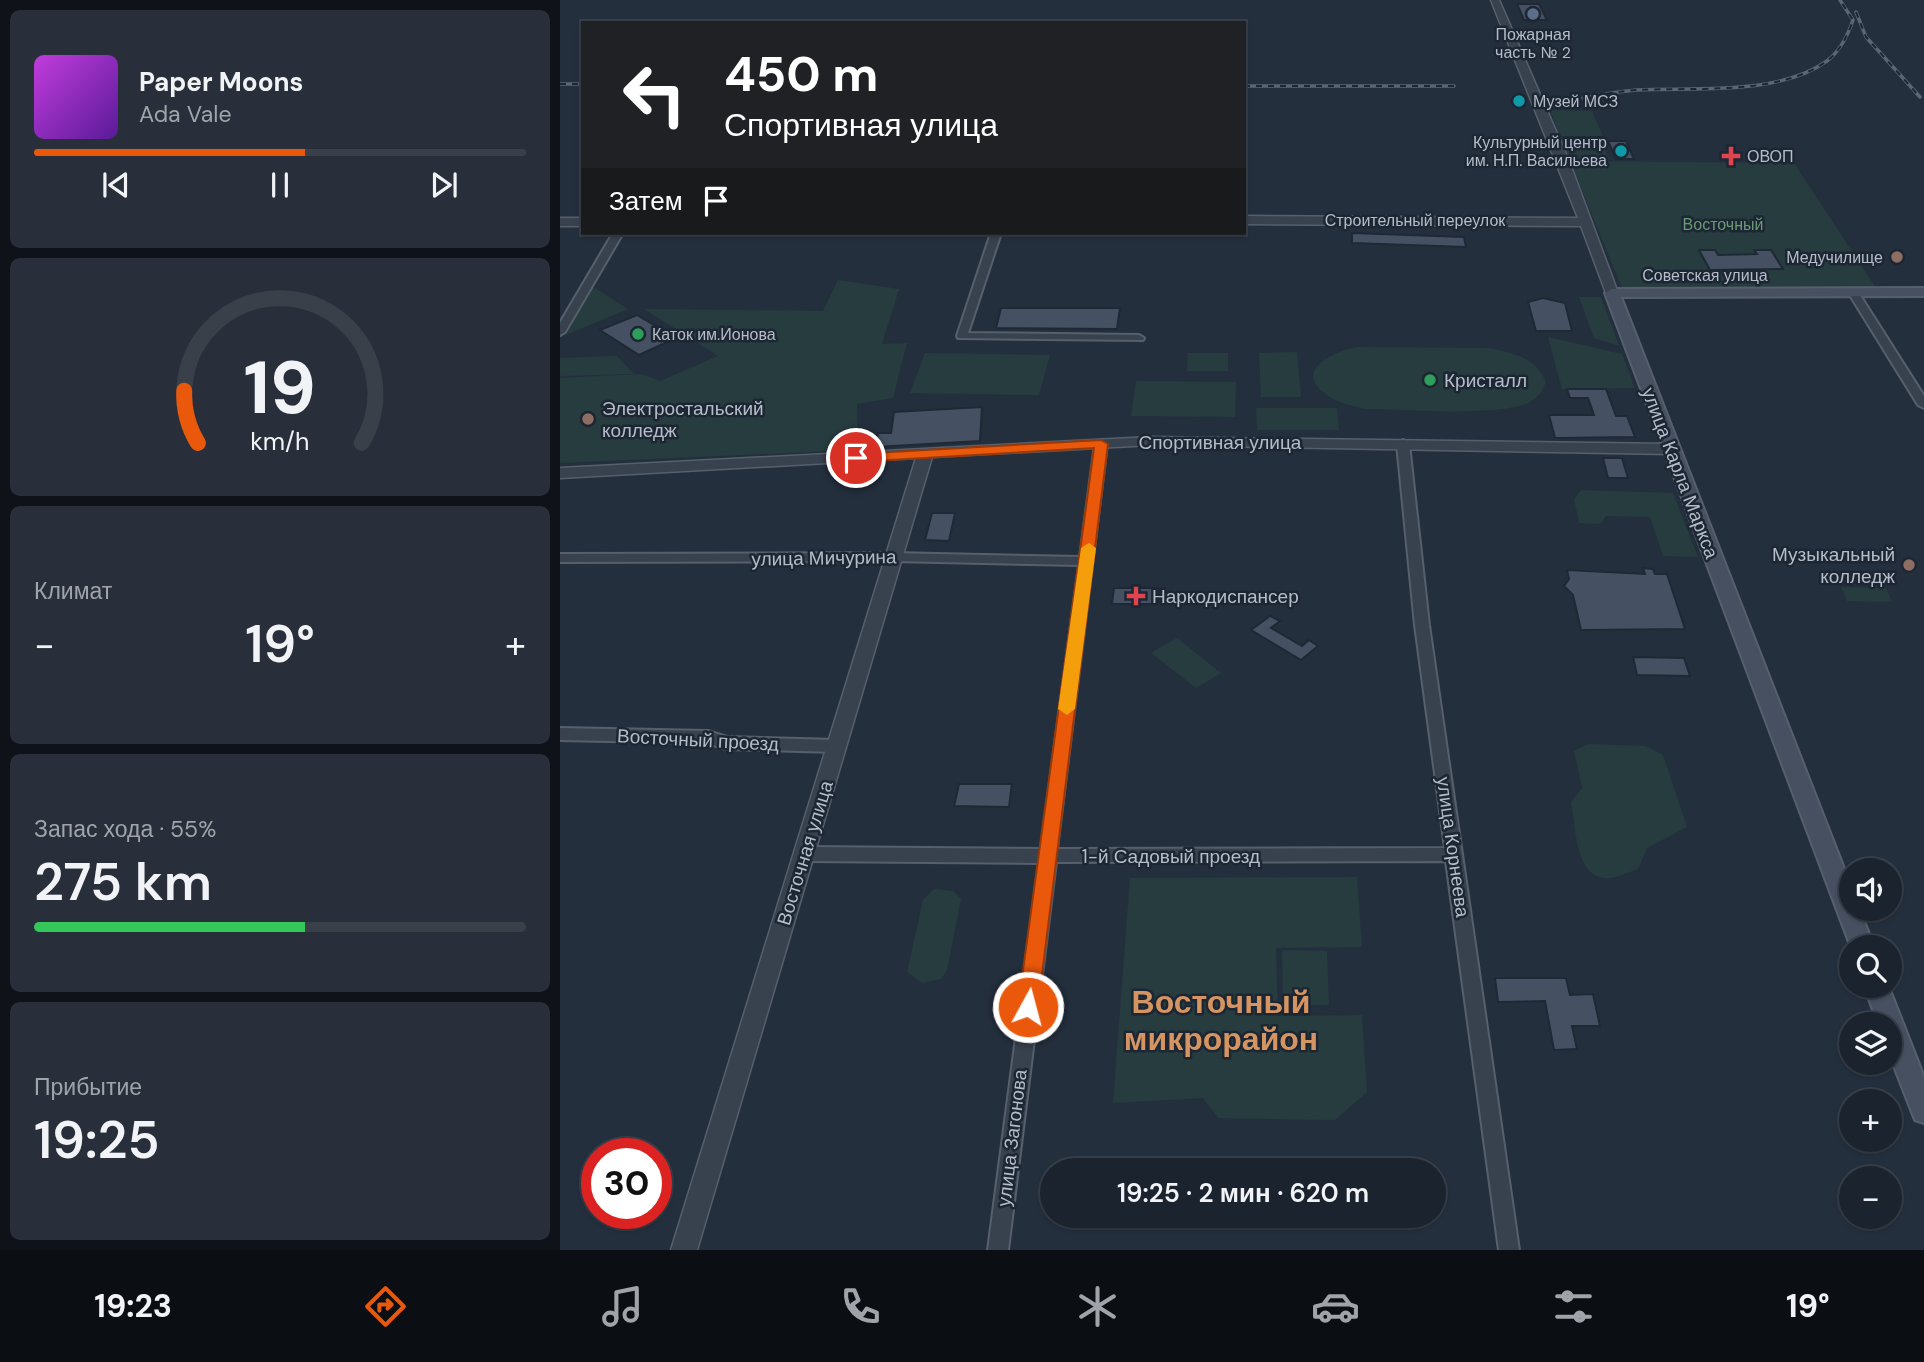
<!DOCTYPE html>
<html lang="ru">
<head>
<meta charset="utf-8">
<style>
	body { margin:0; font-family:"DM Sans",sans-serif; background:#282f3a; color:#f1f3f6; height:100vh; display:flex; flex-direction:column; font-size:26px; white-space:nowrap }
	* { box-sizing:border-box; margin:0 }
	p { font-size:23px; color:#a0a4aa }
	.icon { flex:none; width:38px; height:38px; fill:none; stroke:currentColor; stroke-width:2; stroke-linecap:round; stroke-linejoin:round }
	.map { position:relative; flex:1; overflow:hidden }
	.side { display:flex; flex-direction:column; gap:10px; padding:10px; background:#0f1319; width:560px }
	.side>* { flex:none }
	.hud { position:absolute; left:21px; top:21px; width:665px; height:214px; border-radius:0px; box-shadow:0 2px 5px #0004,0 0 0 2px #39404a; background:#202124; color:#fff; overflow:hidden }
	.buttons { position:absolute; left:1279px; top:858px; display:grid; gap:14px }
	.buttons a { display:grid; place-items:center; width:63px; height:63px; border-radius:50%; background:#1b232e; box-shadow:0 2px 5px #0004,0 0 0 2px #39404a; font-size:35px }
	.speed { position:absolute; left:21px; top:1138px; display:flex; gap:14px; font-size:35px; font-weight:700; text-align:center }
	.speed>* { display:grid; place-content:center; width:91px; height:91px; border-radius:50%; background:#1b232e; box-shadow:0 2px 5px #0004,0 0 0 2px #39404a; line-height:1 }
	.speed .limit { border:10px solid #d22; background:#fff; color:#111 }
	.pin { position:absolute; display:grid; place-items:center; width:60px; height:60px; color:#fff; margin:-30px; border:4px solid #fff; border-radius:50%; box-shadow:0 2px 7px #0007 }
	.me { position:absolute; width:77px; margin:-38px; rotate:7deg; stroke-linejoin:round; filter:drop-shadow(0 0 5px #0008) }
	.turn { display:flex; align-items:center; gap:24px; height:147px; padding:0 28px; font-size:32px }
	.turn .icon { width:91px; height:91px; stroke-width:2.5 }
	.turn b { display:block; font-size:49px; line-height:60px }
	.then { display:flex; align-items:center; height:66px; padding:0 28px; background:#0003; gap:14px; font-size:26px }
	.big { font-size:52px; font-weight:600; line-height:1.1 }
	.side .widget { flex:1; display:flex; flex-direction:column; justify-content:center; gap:10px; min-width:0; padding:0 24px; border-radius:10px; background:#282f3a }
	.side .dial { align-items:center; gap:0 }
	.dial svg { height:182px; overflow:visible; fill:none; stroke:#39404a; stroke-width:7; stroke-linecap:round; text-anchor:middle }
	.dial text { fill:#f1f3f6; stroke:none }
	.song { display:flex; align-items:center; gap:21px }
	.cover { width:84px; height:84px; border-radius:10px; background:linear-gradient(135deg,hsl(290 70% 55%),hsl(270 70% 35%)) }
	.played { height:7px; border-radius:4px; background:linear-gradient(90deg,#ea580c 55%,#39404a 55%) }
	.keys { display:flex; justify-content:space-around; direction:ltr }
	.heat { display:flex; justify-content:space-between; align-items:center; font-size:38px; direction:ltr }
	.charge { height:10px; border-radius:5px; background:linear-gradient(90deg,#34c759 55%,#39404a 0) }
	.trip { position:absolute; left:480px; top:1158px; width:406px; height:70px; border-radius:35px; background:#1b232e; box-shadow:0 2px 5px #0004,0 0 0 2px #39404a; font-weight:600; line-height:70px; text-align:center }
	.tabs { display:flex; height:112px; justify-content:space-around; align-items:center; background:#0b0e12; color:#a0a4aa }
	.tabs .icon { width:49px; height:49px }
	.tabs .current { color:#ea580c }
	.tabs b { font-size:32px; color:#f1f3f6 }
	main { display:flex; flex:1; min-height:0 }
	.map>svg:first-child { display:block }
	.green { fill:#263c3f }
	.building { fill:#455162; stroke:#1f2835; stroke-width:2 }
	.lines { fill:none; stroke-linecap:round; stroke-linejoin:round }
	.minor-casing { stroke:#565f6c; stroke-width:4 }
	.tertiary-casing { stroke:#565f6c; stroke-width:3 }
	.secondary-casing { stroke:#565f6c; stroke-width:4 }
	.minor { fill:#38414e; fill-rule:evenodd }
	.tertiary { fill:#38414e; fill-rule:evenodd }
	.secondary { fill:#465061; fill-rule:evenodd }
	.rail-casing { stroke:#5a6575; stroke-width:3.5 }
	.rail { stroke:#1d2633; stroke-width:2; stroke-dasharray:6; stroke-linecap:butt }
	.route { fill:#ea580c; stroke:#983908; stroke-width:2 }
	.slow { fill:#f59e0b }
	.service-dot { fill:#5c6f8a; stroke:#1d2633; stroke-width:2.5 }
	.culture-dot { fill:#0f9aa8; stroke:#1d2633; stroke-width:2.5 }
	.health-dot { fill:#e0444e; stroke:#1d2633; stroke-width:2.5 }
	.education-dot { fill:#8d6e63; stroke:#1d2633; stroke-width:2.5 }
	.leisure-dot { fill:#2e9e5b; stroke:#1d2633; stroke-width:2.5 }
	.labels { text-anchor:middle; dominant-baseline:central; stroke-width:5; stroke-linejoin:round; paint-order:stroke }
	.far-poi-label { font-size:16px; fill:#b4bcc9; stroke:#1d2633; text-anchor:start }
	.far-street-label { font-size:16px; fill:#b4bcc9; stroke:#1d2633 }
	.far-park-label { font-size:16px; fill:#6b9a76; stroke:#1d2633 }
	.poi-label { font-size:19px; fill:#b4bcc9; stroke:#1d2633; text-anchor:start }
	.street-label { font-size:19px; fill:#b4bcc9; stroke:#1d2633 }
	.near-district-label { font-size:32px; font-weight:bold; fill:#d59563; stroke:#1d2633 }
</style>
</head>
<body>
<main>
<section class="side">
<div class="widget">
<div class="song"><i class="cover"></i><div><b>Paper Moons</b><p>Ada Vale</p></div></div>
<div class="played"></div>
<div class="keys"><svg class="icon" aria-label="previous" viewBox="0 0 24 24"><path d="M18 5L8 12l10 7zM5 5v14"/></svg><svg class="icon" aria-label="pause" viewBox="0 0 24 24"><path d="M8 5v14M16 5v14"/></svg><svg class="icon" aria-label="next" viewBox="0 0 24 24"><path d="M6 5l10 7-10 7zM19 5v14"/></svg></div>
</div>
<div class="widget dial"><svg viewBox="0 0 100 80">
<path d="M14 69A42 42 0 1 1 86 69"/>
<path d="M14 69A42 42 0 0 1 8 46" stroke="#ea580c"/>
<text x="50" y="56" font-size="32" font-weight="700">19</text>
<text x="50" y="72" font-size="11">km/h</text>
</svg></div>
<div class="widget"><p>Климат</p>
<div class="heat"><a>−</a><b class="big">19°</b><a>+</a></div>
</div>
<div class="widget"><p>Запас хода · 55%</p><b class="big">275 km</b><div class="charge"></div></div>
<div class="widget"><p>Прибытие</p><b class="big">19:25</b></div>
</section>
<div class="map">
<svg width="1364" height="1250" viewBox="0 0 1364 1250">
	<rect width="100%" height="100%" fill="#242f3e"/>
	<path class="green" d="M990,110L1032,111L1043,136H1000Z
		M998,139L1041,140L1049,159H1010Z
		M1010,161L1234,163L1316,288H1062Z
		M278,280L339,289L322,344L347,343L333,398L297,404L298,450L0,463V378L82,374L100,381L158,356L84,309L263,311Z
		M32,286L68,309L6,335Z
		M1019,297H1041L1059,346L1034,338Z
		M988,337L1062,354L1075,388L1002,389Z
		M797,347L927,348C951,352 976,357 986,382C982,392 978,398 968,403C938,417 841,409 803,409C791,405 778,403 767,395C731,370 775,351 797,347Z
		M737,352L741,397H701L699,353Z
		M365,353L490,355L479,395L350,393Z
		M628,353H668V371H627Z
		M57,356L74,374L0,376V358Z
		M576,381L676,382L675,417L571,416Z
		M696,408H777L779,430H697Z
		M1021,490L1113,493L1138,557L1103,556L1090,517L1046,516L1041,524L1019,523L1014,499Z
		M1281,587L1326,588L1332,602L1287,601Z
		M617,638L661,673L636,688L591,653Z
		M1028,744L1085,746L1103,755L1127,827L1087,848L1078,869C1069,872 1059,877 1051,878C1015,882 1016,828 1011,802L1022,788L1014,751Z
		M797,877L802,947L716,948L718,1016L802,1015L807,1092L775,1120L658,1118L643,1098L553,1103L570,878Z
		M374,889L393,891L401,899L387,970L381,979L362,983L347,972L363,900Z
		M722,950L767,951L769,1005H723Z"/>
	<path class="building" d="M957,4H979L987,20H964Z
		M1048,141H1066L1074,159H1056Z
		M792,233L904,237L906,247L792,243Z
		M1139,250H1155L1158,255L1197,254L1194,250H1211L1223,269L1150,270Z
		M983,298L1005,303L1012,331H976L968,302Z
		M441,308H560L557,329L436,328Z
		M77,315L116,338L79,355L40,330Z
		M1007,389H1046L1056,416H1067L1075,437L995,438L989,415H1034L1028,398H1010Z
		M422,407L420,441L316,447L318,433H331L334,412Z
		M1043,458H1062L1068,478H1048Z
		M372,513H395L389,541L365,540Z
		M1083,568L1093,569L1095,574H1107L1125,629L1021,630L1013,595L1004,586L1009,579L1007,570L1085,574Z
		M554,588H599L598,604H552Z
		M710,616L720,621L711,628L742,646L749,640L758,646L741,660L691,630Z
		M1073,657L1124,658L1130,676L1077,675Z
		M399,784H452L449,807L394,806Z
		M935,978H1006L1010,995L1033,994L1040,1026H1012L1017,1049L994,1050L985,1001L938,1002Z"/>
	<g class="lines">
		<defs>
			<path id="minor" d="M53,233H63L5,332L0,335V323Z
				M431,233H441L408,333L579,335L584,338L583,340L398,338L397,336Z
				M1293,289L1298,292L1364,396V408L1358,405L1288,292Z
				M541,440L547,444L497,849L885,848L855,625L837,444L843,440L849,444L869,625L959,1250H939L886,861L496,862L448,1250H428L479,863L245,861L239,859L237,854L239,849L245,847L481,849L519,565L332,561L0,562V554L332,553L520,557L535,444Z
				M0,728L148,731L167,737L277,740L282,742L285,746L282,750L277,752L166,749L147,743L0,740Z"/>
			<path id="tertiary" d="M931,0H939L1009,161L1058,293L1057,296H1047L1046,293L1021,226L684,224V216L1018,218Z
				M0,218H23V226H0Z
				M591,437L1110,444L1118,449L1110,454L591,445L372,457L137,1250H111L356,458L0,478V468Z"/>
			<path id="secondary" d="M1364,288V296L1061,297L1292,889V908H1299L1314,947H1292V950L1045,293L1052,289Z
				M1304,985H1328L1364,1077V1123L1355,1120L1330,1056V1024H1318Z"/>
		</defs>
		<use href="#minor" class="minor-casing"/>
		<use href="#tertiary" class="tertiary-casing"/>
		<use href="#secondary" class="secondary-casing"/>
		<use href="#minor" class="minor"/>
		<use href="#tertiary" class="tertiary"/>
		<use href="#secondary" class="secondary"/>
		<defs>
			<path id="rail" d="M1296,12L1306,37L1360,97
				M0,84H23
				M684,86H894
				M1023,98C1041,95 1059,91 1077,90C1135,87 1218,96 1267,61C1280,51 1288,35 1293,20L1280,0"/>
		</defs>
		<use href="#rail" class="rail-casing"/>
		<use href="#rail" class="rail"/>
	</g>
	<path class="route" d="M541,440L548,444L478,1007L475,1014L468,1016L461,1014L458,1007L534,448L296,462L290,458L296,454Z"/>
	<path class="slow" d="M529,543L536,548L515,709L507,715L498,709L521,548Z"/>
	<circle class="service-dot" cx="973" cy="14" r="7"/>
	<g class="culture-dot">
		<circle cx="959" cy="101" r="7"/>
		<circle cx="1061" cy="151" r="7"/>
	</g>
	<g class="health-dot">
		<path d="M1167.5 145.5h7v7h7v7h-7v7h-7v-7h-7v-7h7z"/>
		<path d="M572.5 585.5h7v7h7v7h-7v7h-7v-7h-7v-7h7z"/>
	</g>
	<g class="education-dot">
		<circle cx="1337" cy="257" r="7"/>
		<circle cx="28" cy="419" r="7"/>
		<circle cx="1349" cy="565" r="7"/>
	</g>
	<g class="leisure-dot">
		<circle cx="78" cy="334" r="7"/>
		<circle cx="870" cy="380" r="7"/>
	</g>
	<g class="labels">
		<g class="far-poi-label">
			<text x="973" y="34" text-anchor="middle">Пожарная<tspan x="973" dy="18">часть № 2</tspan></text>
			<text x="973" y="101">Музей МСЗ</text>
			<text x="1047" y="142" text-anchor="end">Культурный центр<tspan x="1047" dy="18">им. Н.П. Васильева</tspan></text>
			<text x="1187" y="156">ОВОП</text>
			<text x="1323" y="257" text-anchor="end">Медучилище</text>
			<text x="92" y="334">Каток им.Ионова</text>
		</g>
		<g class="far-street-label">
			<text x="855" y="220">Строительный переулок</text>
			<text x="1145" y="275">Советская улица</text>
		</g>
		<g class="far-park-label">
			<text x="1163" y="224">Восточный</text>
		</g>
		<g class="poi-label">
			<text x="884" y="380">Кристалл</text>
			<text x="42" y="408">Электростальский<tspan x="42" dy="22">колледж</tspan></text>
			<text x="1335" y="554" text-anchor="end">Музыкальный<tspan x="1335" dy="22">колледж</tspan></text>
			<text x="592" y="596">Наркодиспансер</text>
		</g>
		<g class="street-label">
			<text x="660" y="442">Спортивная улица</text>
			<text transform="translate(1120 473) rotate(69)">улица Карла Маркса</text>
			<text transform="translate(264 558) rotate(-1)">улица Мичурина</text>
			<text transform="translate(138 740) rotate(3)">Восточный проезд</text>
			<text transform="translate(893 847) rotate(82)">улица Корнеева</text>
			<text transform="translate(245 853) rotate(-73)">Восточная улица</text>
			<text x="611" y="856">1-й Садовый проезд</text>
			<text transform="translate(452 1138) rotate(-83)">улица Загонова</text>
		</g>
		<g class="near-district-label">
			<text x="661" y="1002">Восточный<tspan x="661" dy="37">микрорайон</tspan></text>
		</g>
	</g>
</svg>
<div class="buttons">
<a><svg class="icon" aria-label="sound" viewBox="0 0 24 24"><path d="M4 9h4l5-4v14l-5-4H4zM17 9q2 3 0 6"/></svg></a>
<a><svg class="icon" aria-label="search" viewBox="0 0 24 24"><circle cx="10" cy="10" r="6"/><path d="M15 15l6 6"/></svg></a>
<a><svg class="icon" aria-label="layers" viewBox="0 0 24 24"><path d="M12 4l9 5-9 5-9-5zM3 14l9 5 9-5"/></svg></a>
<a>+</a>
<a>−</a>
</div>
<div class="speed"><div class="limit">30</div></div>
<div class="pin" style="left:296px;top:458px;background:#d93025"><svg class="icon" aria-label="arrive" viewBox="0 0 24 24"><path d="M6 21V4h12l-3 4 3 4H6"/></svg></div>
<svg class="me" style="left:468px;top:1007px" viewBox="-20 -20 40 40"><circle r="17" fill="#ea580c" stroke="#fff" stroke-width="3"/><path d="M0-11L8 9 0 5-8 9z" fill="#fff"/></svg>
<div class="trip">19:25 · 2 мин · 620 m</div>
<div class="hud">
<div class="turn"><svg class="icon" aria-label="left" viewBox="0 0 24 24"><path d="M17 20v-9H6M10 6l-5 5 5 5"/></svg><div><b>450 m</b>Спортивная улица</div></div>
<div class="then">Затем<svg class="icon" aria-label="arrive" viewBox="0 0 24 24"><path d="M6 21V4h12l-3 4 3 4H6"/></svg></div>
</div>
</div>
</main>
<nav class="tabs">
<b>19:23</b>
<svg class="icon current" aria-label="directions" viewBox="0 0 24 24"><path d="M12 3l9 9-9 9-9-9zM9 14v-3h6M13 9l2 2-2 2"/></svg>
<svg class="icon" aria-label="music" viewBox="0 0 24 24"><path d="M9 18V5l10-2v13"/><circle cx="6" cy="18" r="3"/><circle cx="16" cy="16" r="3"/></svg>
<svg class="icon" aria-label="phone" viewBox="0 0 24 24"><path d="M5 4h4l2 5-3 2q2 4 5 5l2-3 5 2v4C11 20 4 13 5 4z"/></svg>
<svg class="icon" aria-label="climate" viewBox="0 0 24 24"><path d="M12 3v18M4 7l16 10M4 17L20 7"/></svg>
<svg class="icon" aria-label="car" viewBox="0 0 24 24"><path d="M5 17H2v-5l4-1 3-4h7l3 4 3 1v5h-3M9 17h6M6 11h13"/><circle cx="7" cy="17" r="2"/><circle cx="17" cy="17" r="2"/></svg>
<svg class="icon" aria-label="filters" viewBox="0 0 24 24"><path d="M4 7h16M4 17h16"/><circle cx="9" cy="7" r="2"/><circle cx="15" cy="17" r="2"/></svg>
<b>19°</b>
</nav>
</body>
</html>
